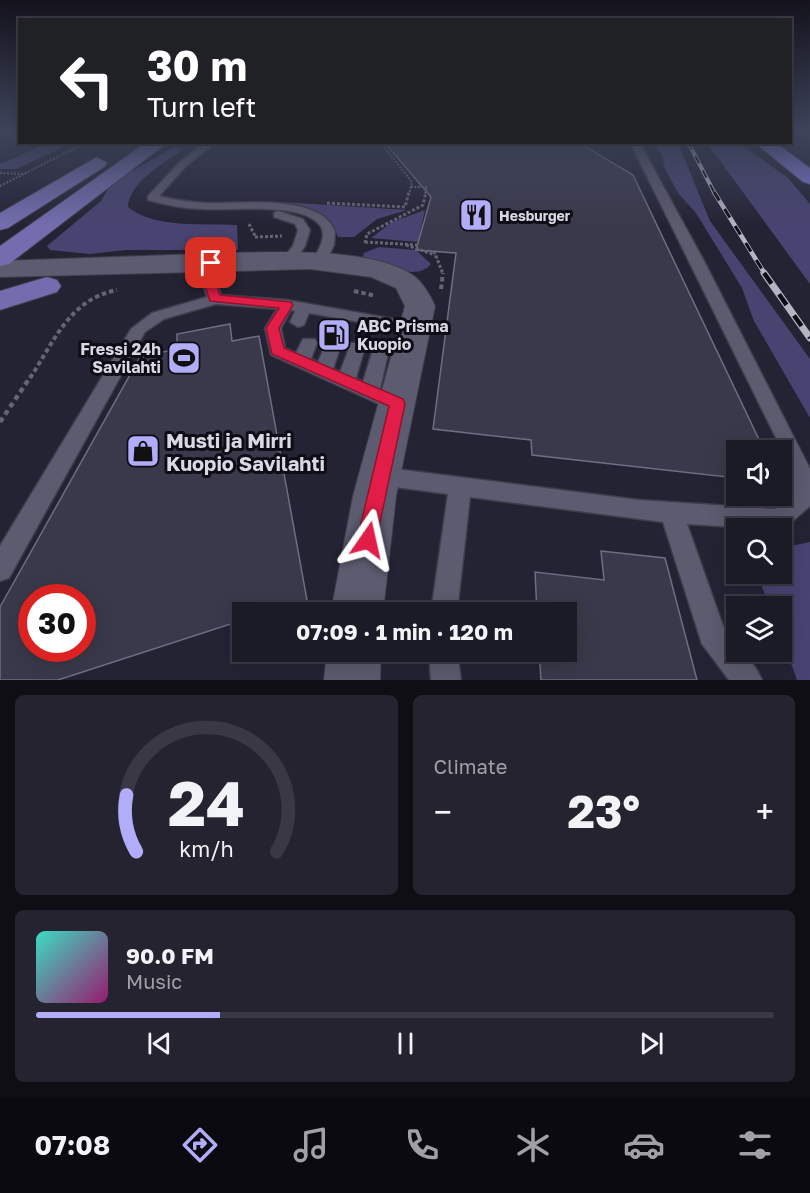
<!DOCTYPE html>
<html lang="en">
<head>
<meta charset="utf-8">
<style>
	body { margin:0; font-family:"Golos Text",sans-serif; background:#24232f; color:#f1f3f6; height:100vh; display:flex; flex-direction:column; font-size:22px; white-space:nowrap }
	* { box-sizing:border-box; margin:0 }
	p { font-size:20px; color:#a0a1a7 }
	.icon { flex:none; width:33px; height:33px; fill:none; stroke:currentColor; stroke-width:2; stroke-linecap:round; stroke-linejoin:round }
	.map { position:relative; height:680px; overflow:hidden }
	.panel { display:flex; flex-direction:column; gap:15px; padding:15px; background:#0f0e15; flex:1 }
	.panel>* { flex:none }
	.top-card { position:absolute; left:18px; top:18px; width:774px; height:126px; border-radius:0px; box-shadow:0 6px 24px #0002,0 0 0 2px #393844; background:#202124; color:#fff; overflow:hidden }
	.controls { position:absolute; left:726px; top:440px; display:grid; gap:12px }
	.controls a { display:grid; place-items:center; width:66px; height:66px; border-radius:0px; background:#1b1a27; box-shadow:0 6px 24px #0002,0 0 0 2px #393844; font-size:30px }
	.speed { position:absolute; left:18px; top:584px; display:flex; gap:12px; font-size:30px; font-weight:700; text-align:center }
	.speed>* { display:grid; place-content:center; width:78px; height:78px; border-radius:50%; background:#1b1a27; box-shadow:0 6px 24px #0002,0 0 0 2px #393844; line-height:1 }
	.speed .limit { border:9px solid #d22; background:#fff; color:#111 }
	.pin { position:absolute; display:grid; place-items:center; width:51px; height:51px; color:#fff; margin:-26px; border-radius:12px; box-shadow:0 3px 9px #0006 }
	.me { position:absolute; width:66px; margin:-33px; rotate:11deg; stroke-linejoin:round; filter:drop-shadow(0 0 4px #0008) }
	.turn { display:flex; align-items:center; gap:21px; height:126px; padding:0 30px; font-size:27px }
	.turn .icon { width:78px; height:78px; stroke-width:2.5 }
	.turn b { display:block; font-size:42px; line-height:51px }
	.big { font-size:45px; font-weight:700; line-height:1.1 }
	.panel .tile { flex:1; display:flex; flex-direction:column; justify-content:center; gap:9px; min-width:0; padding:0 21px; border-radius:9px; background:#24232f }
	.panel .dial { align-items:center; gap:0 }
	.dial svg { height:156px; overflow:visible; fill:none; stroke:#393844; stroke-width:7; stroke-linecap:round; text-anchor:middle }
	.dial text { fill:#f1f3f6; stroke:none }
	.song { display:flex; align-items:center; gap:18px }
	.cover { width:72px; height:72px; border-radius:9px; background:linear-gradient(135deg,hsl(170 70% 55%),hsl(320 70% 35%)) }
	.played { height:6px; border-radius:3px; background:linear-gradient(90deg,#b2adf9 25%,#393844 25%) }
	.keys { display:flex; justify-content:space-around; direction:ltr }
	.heat { display:flex; justify-content:space-between; align-items:center; font-size:33px; direction:ltr }
	.panel .tiles { flex:1; display:grid; gap:15px; grid-template-columns:1fr 1fr }
	.tile:last-child { grid-column:span 2 }
	.trip { position:absolute; left:232px; top:602px; width:345px; height:60px; border-radius:0px; background:#1b1a27; box-shadow:0 6px 24px #0002,0 0 0 2px #393844; font-weight:700; line-height:60px; text-align:center }
	.dock { display:flex; height:96px; justify-content:space-around; align-items:center; background:#0b0a10; color:#a0a1a7 }
	.dock .icon { width:42px; height:42px }
	.dock .active { color:#b2adf9 }
	.dock b { font-size:27px; color:#f1f3f6 }
	.map>svg:first-child { display:block }
	.green { fill:#484472 }
	.building { fill:#3a394b; stroke:#6e6e82; stroke-width:1.5; fill-rule:evenodd }
	.lines { fill:none; stroke-linecap:round; stroke-linejoin:round }
	.lane-casing { stroke:#3e3d4b; stroke-width:3 }
	.street-casing { stroke:#3e3d4b; stroke-width:2 }
	.primary-casing { stroke:#3e3d4b; stroke-width:2 }
	.highway-casing { stroke:#3e3d4b; stroke-width:2 }
	.path-far3 { stroke:#656474; stroke-width:2; stroke-dasharray:2 1.5; stroke-linecap:butt }
	.path-far2 { stroke:#656474; stroke-width:3; stroke-dasharray:3 2; stroke-linecap:butt }
	.path-far1 { stroke:#656474; stroke-width:4; stroke-dasharray:4.5 3; stroke-linecap:butt }
	.path { stroke:#656474; stroke-width:4.5; stroke-dasharray:5 4; stroke-linecap:butt }
	.lane { fill:#5c5b6f; fill-rule:evenodd }
	.street { fill:#5c5b6f; fill-rule:evenodd }
	.primary { fill:#736daf; fill-rule:evenodd }
	.highway { fill:#8379d9; fill-rule:evenodd }
	.rail-far2-casing { stroke:#b6b6c3; stroke-width:4 }
	.rail-far1-casing { stroke:#b6b6c3; stroke-width:4.5 }
	.rail-casing { stroke:#b6b6c3; stroke-width:7 }
	.rail-far2 { stroke:#0e0d15; stroke-width:2; stroke-dasharray:8; stroke-linecap:butt }
	.rail-far1 { stroke:#0e0d15; stroke-width:3; stroke-dasharray:10; stroke-linecap:butt }
	.rail { stroke:#0e0d15; stroke-width:4.5; stroke-dasharray:13; stroke-linecap:butt }
	.route { fill:#e11d48; stroke:#92132f; stroke-width:1.5 }
	.labels { text-anchor:middle; dominant-baseline:central; stroke-width:6; stroke-linejoin:round; paint-order:stroke }
	.far-poi-label { font-size:14px; font-weight:bold; fill:#d9d9e5; stroke:#0e0d15; text-anchor:start }
	.poi-label { font-size:16px; font-weight:bold; fill:#d9d9e5; stroke:#0e0d15; text-anchor:start }
	.near-poi-label { font-size:20px; font-weight:bold; fill:#d9d9e5; stroke:#0e0d15; text-anchor:start }
</style>
</head>
<body>
<div class="map">
<svg width="810" height="680" viewBox="0 0 810 680">
	<rect width="100%" height="100%" fill="#242334"/>
	<path class="green" d="M48,143H72L16,169H0V164Z
		M653,143H678L710,221L810,359V418L754,321L742,288L696,213L678,193L665,169L662,155Z
		M707,143H739L788,178L810,204V284Z
		M173,148L184,149C165,162 129,182 128,207C155,229 204,223 237,225L238,250H125L90,254L50,250L47,246L101,201L108,189L128,173Z
		M258,201H266L407,210L377,219L354,237H338C326,200 290,206 258,203Z
		M425,210L418,242L371,238L392,222Z
		M379,247L416,250L431,264C417,282 381,265 363,257L364,253Z
		M810,542V680H797L782,638V606H769L757,573H782V548Z"/>
	<path class="building" d="M384,142H578L633,175L764,450H736V478L532,455L531,440L433,429L456,253L416,250L431,197Z
		M230,324L232,341L259,336L307,600L266,612H243V620L58,680H0V607L140,357L177,349V334ZM32,597H82V648H32Z
		M601,551L665,558L697,680H541L539,651H567V612H537L535,572L604,580Z"/>
	<g class="lines">
		<defs>
			<path id="lane" d="M206,142H216L186,166L159,196C175,200 190,202 206,203C239,204 320,193 335,231L334,245L324,265H314L312,262C317,252 327,238 321,227C305,201 231,211 204,209C185,209 166,205 148,200V196L180,162Z
				M630,142H639L704,261L810,469V506L782,530L687,524L723,626L736,643V651H743L757,670L762,680H729L702,644L663,522L470,497L457,612H431L448,494L380,485L372,482L369,476L372,470L380,467L639,500L775,509L789,499V471L782,450Z
				M278,211L303,219L310,230L305,246L293,264L288,265L281,261L293,246L298,230L295,224L274,217V213Z
				M211,259L218,263L215,277L221,295L287,300L422,324L424,327L416,332L309,313L304,325L298,327L290,322L295,311L291,310L281,328L285,348L296,353L303,339H315L317,343L311,359L318,362L327,341H339L341,345L333,369L340,372L351,343H363L365,347L356,378L363,382L373,349L381,344L387,345L389,349L380,389L404,399L406,404L404,409H390L271,355L265,328L277,309L216,304L164,319L145,332L9,578L0,581V546L131,329L152,313L207,297L201,277L204,263Z
				M429,651H457L461,680H431Z"/>
			<path id="street" d="M228,253C276,252 374,247 414,276C423,283 430,295 435,306L396,496L383,612H331L353,496L405,306L396,288L371,277L310,269L0,277V261Z
				M327,651H381L380,680H324Z"/>
			<path id="primary" d="M147,142H168L9,264L0,266V246Z
				M97,157L107,163L104,167L8,228L0,230V213Z
				M47,277L57,280L61,286L57,292L0,310V291Z"/>
			<path id="highway" d="M754,142H775L810,168V184L803,182Z"/>
		</defs>
		<use href="#lane" class="lane-casing"/>
		<use href="#street" class="street-casing"/>
		<use href="#primary" class="primary-casing"/>
		<use href="#highway" class="highway-casing"/>
		<path class="path-far3" d="M380,142L412,182L409,194
			M0,173L25,174
			M0,186L87,142
			M411,187H427L425,194"/>
		<path class="path-far2" d="M327,203L405,207L409,192
			M249,224L255,236
			M255,237L282,236
			M365,242L418,245
			M365,243L367,234L423,205L426,192
			M406,245L435,255
			M434,251L443,274"/>
		<path class="path-far1" d="M441,289L443,273
			M354,291L376,296
			M30,378C55,340 70,299 117,290"/>
		<path class="path" d="M0,422L31,376"/>
		<use href="#lane" class="lane"/>
		<use href="#street" class="street"/>
		<use href="#primary" class="primary"/>
		<use href="#highway" class="highway"/>
		<defs>
			<path id="rail-far2" d="M688,142L715,194"/>
			<path id="rail-far1" d="M714,192L765,274"/>
			<path id="rail" d="M764,273L810,338"/>
		</defs>
		<use href="#rail-far2" class="rail-far2-casing"/>
		<use href="#rail-far1" class="rail-far1-casing"/>
		<use href="#rail" class="rail-casing"/>
		<use href="#rail-far2" class="rail-far2"/>
		<use href="#rail-far1" class="rail-far1"/>
		<use href="#rail" class="rail"/>
	</g>
	<linearGradient id="sky" x2="0" y2="1"><stop stop-color="#14131d"/><stop offset="0.58" stop-color="#3f455c"/><stop offset="1" stop-color="#3f455c" stop-opacity="0"/></linearGradient>
	<rect width="810" height="226" fill="url(#sky)"/>
	<path class="route" d="M211,259L216,263L214,277L220,295L291,302L293,305L279,328L284,348L403,399L405,404L375,546L368,549L360,546L357,540L389,406L272,354L266,328L279,308L210,301L202,277L205,263Z"/>
	<defs>
		<symbol id="restaurant-square" viewBox="-11 -11 22 22"><rect x="-9" y="-9" width="18" height="18" rx="4" fill="#b2adf9" stroke="#0e0d15"/><path d="M-5-6h1v4h1v-4h1v4h1v-4h1v5L-1.5 .5V6h-2V.5L-5-1ZM5-6V6H3V1.5H1.5Q1.5-4 5-6Z" fill="#111"/></symbol>
		<symbol id="fuel-square" viewBox="-11 -11 22 22"><rect x="-9" y="-9" width="18" height="18" rx="4" fill="#b2adf9" stroke="#0e0d15"/><path d="M-5.5-6h7V0h2V4h1.3V-2.5L3-4.5l.8-.8L6-3V5H2.5V1h-1V6h-7ZM-4.2-4.7v3.2H.2V-4.7Z" fill="#111"/></symbol>
		<symbol id="stadium-square" viewBox="-11 -11 22 22"><rect x="-9" y="-9" width="18" height="18" rx="4" fill="#b2adf9" stroke="#0e0d15"/><path d="M0-5a6.5 5 0 1 0 0 10a6.5 5 0 1 0 0-10ZM-3.5-1.8h7v3.6h-7Z" fill="#111"/></symbol>
		<symbol id="shop-square" viewBox="-11 -11 22 22"><rect x="-9" y="-9" width="18" height="18" rx="4" fill="#b2adf9" stroke="#0e0d15"/><path d="M-5-2.5h2.3a2.7 3.5 0 0 1 5.4 0H5L5.5 6h-11ZM-1.5-2.5h3a1.5 2.3 0 0 0-3 0Z" fill="#111"/></symbol>
	</defs>
	<g fill-rule="evenodd">
		<use href="#restaurant-square" x="457" y="196" width="38" height="38"/>
		<use href="#fuel-square" x="315" y="316" width="38" height="38"/>
		<use href="#stadium-square" x="165" y="339" width="38" height="38"/>
		<use href="#shop-square" x="124" y="432" width="38" height="38"/>
	</g>
	<g class="labels">
		<g class="far-poi-label">
			<text x="499" y="215">Hesburger</text>
		</g>
		<g class="poi-label">
			<text x="357" y="326">ABC Prisma<tspan x="357" dy="18">Kuopio</tspan></text>
			<text x="161" y="349" text-anchor="end">Fressi 24h<tspan x="161" dy="18">Savilahti</tspan></text>
		</g>
		<g class="near-poi-label">
			<text x="166" y="440">Musti ja Mirri<tspan x="166" dy="23">Kuopio Savilahti</tspan></text>
		</g>
	</g>
</svg>
<div class="controls">
<a><svg class="icon" aria-label="sound" viewBox="0 0 24 24"><path d="M4 9h4l5-4v14l-5-4H4zM17 9q2 3 0 6"/></svg></a>
<a><svg class="icon" aria-label="search" viewBox="0 0 24 24"><circle cx="10" cy="10" r="6"/><path d="M15 15l6 6"/></svg></a>
<a><svg class="icon" aria-label="layers" viewBox="0 0 24 24"><path d="M12 4l9 5-9 5-9-5zM3 14l9 5 9-5"/></svg></a>
</div>
<div class="speed"><div class="limit">30</div></div>
<div class="pin" style="left:211px;top:263px;background:#d93025"><svg class="icon" aria-label="arrive" viewBox="0 0 24 24"><path d="M6 21V4h12l-3 4 3 4H6"/></svg></div>
<svg class="me" style="left:368px;top:540px" viewBox="-20 -20 40 40"><path d="M0-17L14 15 0 8-14 15z" fill="#e11d48" stroke="#fff" stroke-width="4"/></svg>
<div class="trip">07:09 · 1 min · 120 m</div>
<div class="top-card">
<div class="turn"><svg class="icon" aria-label="left" viewBox="0 0 24 24"><path d="M17 20v-9H6M10 6l-5 5 5 5"/></svg><div><b>30 m</b>Turn left</div></div>
</div>
</div>
<section class="panel">
<div class="tiles">
<div class="tile dial"><svg viewBox="0 0 100 80">
<path d="M14 69A42 42 0 1 1 86 69"/>
<path d="M14 69A42 42 0 0 1 9 40" stroke="#b2adf9"/>
<text x="50" y="56" font-size="32" font-weight="700">24</text>
<text x="50" y="72" font-size="11">km/h</text>
</svg></div>
<div class="tile"><p>Climate</p>
<div class="heat"><a>−</a><b class="big">23°</b><a>+</a></div>
</div>
<div class="tile">
<div class="song"><i class="cover"></i><div><b>90.0 FM</b><p>Music</p></div></div>
<div class="played"></div>
<div class="keys"><svg class="icon" aria-label="previous" viewBox="0 0 24 24"><path d="M18 5L8 12l10 7zM5 5v14"/></svg><svg class="icon" aria-label="pause" viewBox="0 0 24 24"><path d="M8 5v14M16 5v14"/></svg><svg class="icon" aria-label="next" viewBox="0 0 24 24"><path d="M6 5l10 7-10 7zM19 5v14"/></svg></div>
</div>
</div>
</section>
<nav class="dock">
<b>07:08</b>
<svg class="icon active" aria-label="directions" viewBox="0 0 24 24"><path d="M12 3l9 9-9 9-9-9zM9 14v-3h6M13 9l2 2-2 2"/></svg>
<svg class="icon" aria-label="music" viewBox="0 0 24 24"><path d="M9 18V5l10-2v13"/><circle cx="6" cy="18" r="3"/><circle cx="16" cy="16" r="3"/></svg>
<svg class="icon" aria-label="phone" viewBox="0 0 24 24"><path d="M5 4h4l2 5-3 2q2 4 5 5l2-3 5 2v4C11 20 4 13 5 4z"/></svg>
<svg class="icon" aria-label="climate" viewBox="0 0 24 24"><path d="M12 3v18M4 7l16 10M4 17L20 7"/></svg>
<svg class="icon" aria-label="car" viewBox="0 0 24 24"><path d="M5 17H2v-5l4-1 3-4h7l3 4 3 1v5h-3M9 17h6M6 11h13"/><circle cx="7" cy="17" r="2"/><circle cx="17" cy="17" r="2"/></svg>
<svg class="icon" aria-label="filters" viewBox="0 0 24 24"><path d="M4 7h16M4 17h16"/><circle cx="9" cy="7" r="2"/><circle cx="15" cy="17" r="2"/></svg>
</nav>
</body>
</html>
